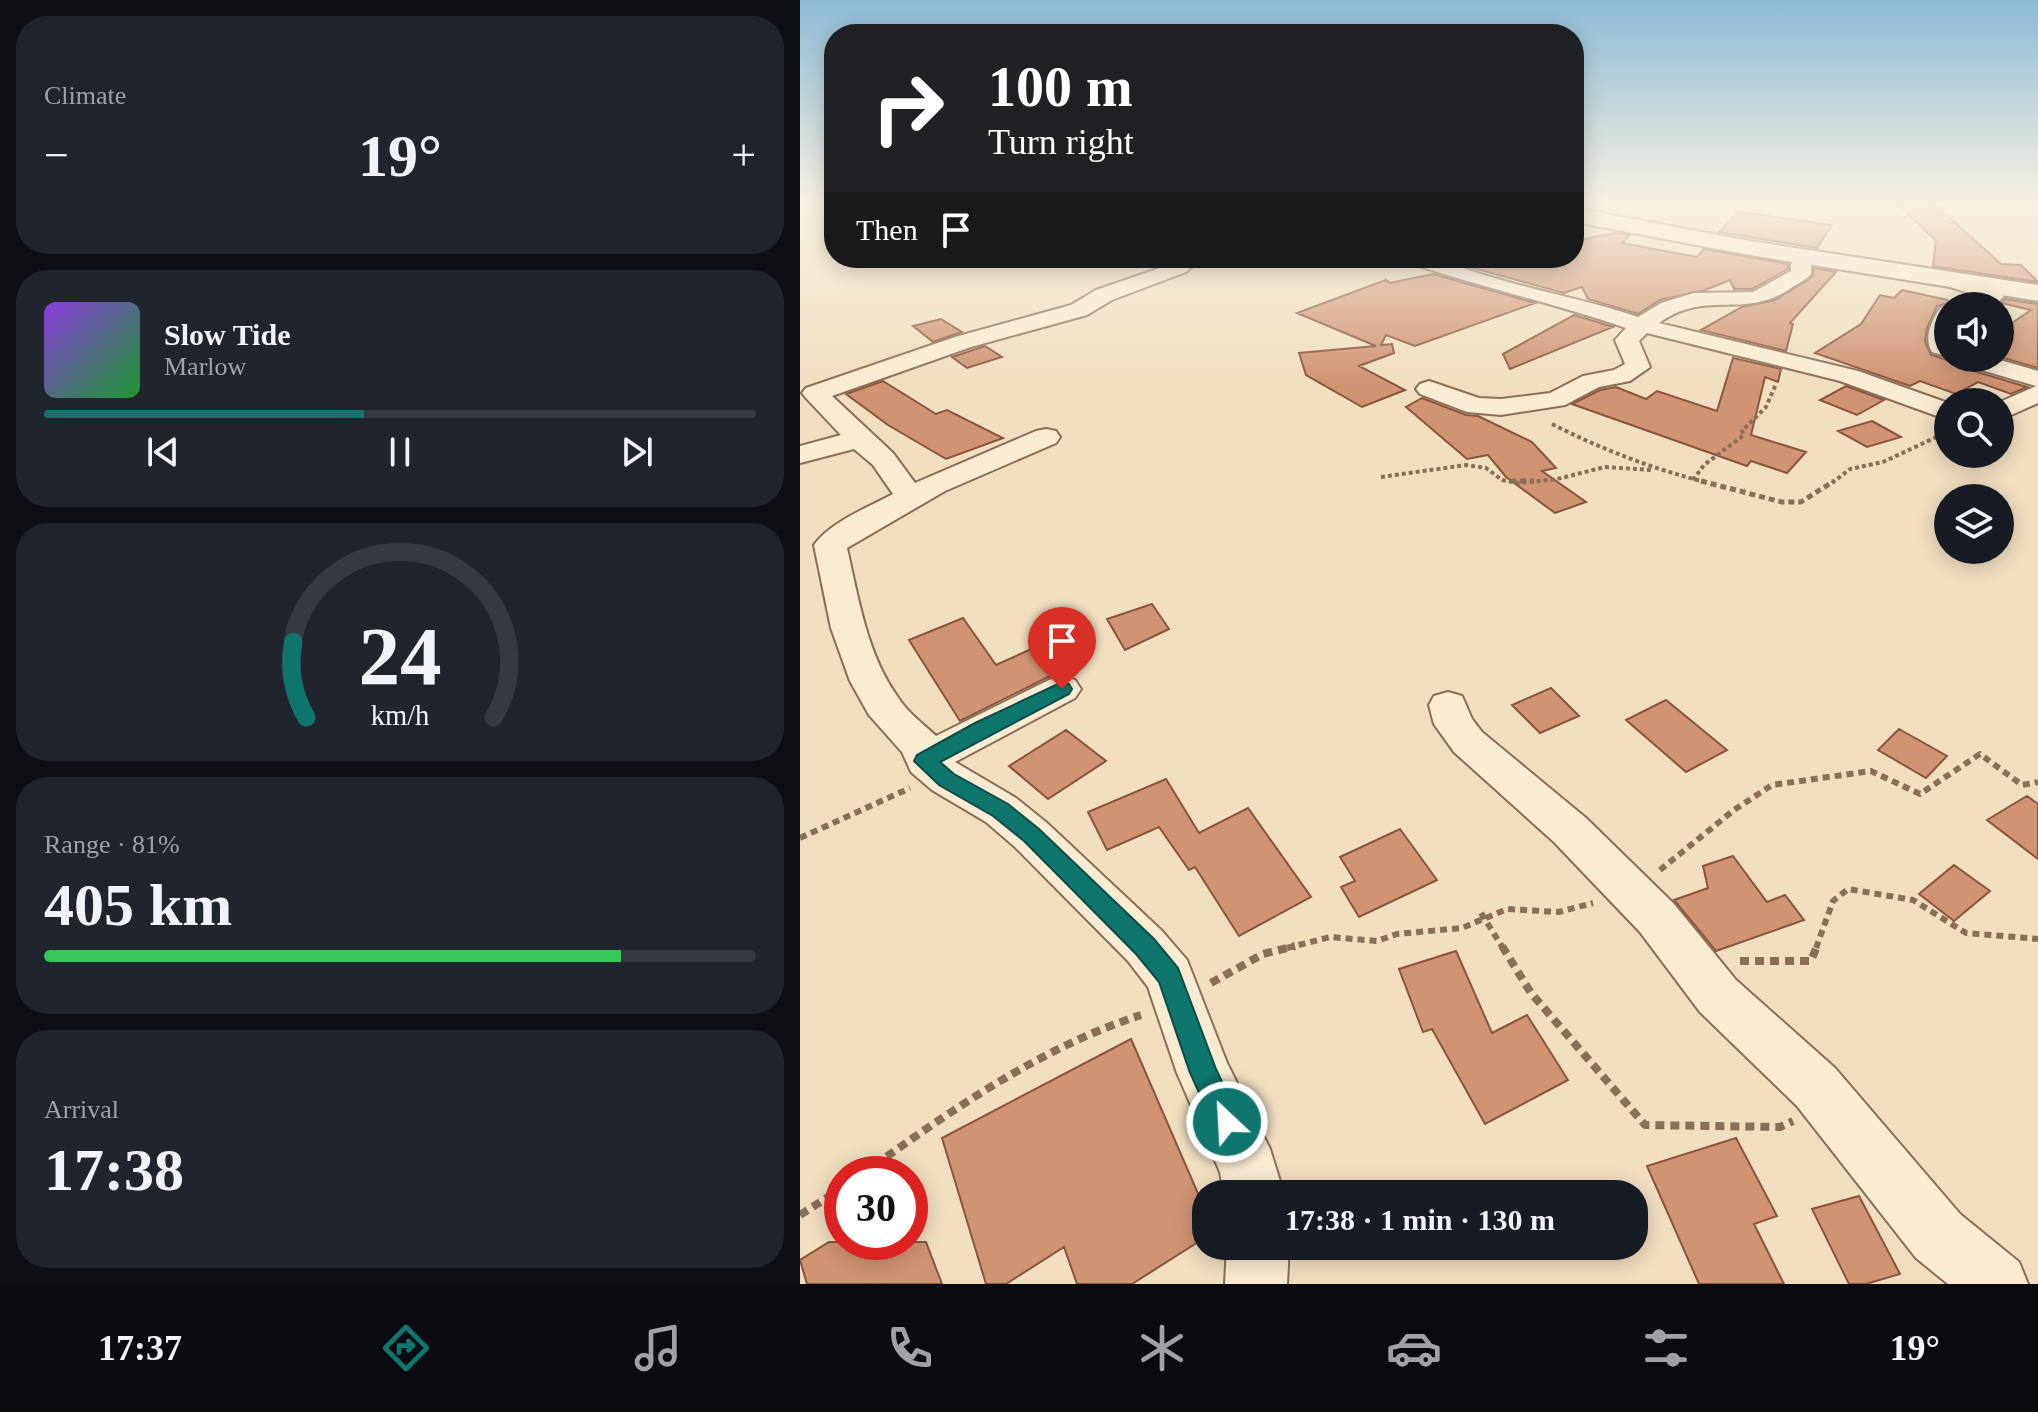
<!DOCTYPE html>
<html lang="en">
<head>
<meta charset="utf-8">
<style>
	body { margin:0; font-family:Georgia,serif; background:#20242c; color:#f1f3f6; height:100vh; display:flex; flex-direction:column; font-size:30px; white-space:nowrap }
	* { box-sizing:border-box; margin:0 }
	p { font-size:26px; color:#9ea1a6 }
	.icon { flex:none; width:44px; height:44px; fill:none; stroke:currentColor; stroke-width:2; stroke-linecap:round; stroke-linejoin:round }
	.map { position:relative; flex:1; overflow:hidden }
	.sheet { display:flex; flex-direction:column; gap:16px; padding:16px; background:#0d0f14; width:800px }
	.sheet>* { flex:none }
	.hud { position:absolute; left:24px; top:24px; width:760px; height:244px; border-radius:32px; box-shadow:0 4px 20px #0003; background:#202124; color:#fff; overflow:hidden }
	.fabs { position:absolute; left:1134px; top:292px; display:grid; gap:16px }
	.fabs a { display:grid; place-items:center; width:80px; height:80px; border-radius:50%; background:#171b24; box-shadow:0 4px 20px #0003; font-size:40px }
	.speed { position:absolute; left:24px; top:1156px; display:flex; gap:16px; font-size:40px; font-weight:700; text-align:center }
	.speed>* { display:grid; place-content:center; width:104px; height:104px; border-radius:50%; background:#171b24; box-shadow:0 4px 20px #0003; line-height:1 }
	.speed .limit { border:12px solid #d22; background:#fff; color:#111 }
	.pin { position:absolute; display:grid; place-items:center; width:68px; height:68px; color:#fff; margin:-82px -34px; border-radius:50% 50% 50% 0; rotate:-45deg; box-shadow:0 0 8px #0007 }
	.pin .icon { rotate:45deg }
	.me { position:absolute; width:88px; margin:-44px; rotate:335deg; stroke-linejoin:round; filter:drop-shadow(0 0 6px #0008) }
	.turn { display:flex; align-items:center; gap:28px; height:168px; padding:0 32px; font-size:36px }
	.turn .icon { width:104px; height:104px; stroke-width:2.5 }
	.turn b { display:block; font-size:56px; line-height:68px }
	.then { display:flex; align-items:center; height:76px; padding:0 32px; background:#0003; gap:16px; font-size:30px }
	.big { font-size:60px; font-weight:700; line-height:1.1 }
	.sheet .card { flex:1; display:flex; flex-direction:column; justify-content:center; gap:12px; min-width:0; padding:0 28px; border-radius:32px; background:#20242c }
	.sheet .dial { align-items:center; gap:0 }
	.dial svg { height:208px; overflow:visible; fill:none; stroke:#363941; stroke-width:7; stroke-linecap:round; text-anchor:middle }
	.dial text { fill:#f1f3f6; stroke:none }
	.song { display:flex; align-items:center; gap:24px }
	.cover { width:96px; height:96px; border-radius:12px; background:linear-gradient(135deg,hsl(270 70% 55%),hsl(130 70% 35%)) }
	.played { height:8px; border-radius:4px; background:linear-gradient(90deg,#0f766e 45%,#363941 45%) }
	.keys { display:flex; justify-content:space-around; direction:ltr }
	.heat { display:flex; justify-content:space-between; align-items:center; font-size:44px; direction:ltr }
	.charge { height:12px; border-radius:6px; background:linear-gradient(90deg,#34c759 81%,#363941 0) }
	.trip { position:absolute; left:392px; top:1180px; width:456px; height:80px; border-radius:32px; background:#171b24; box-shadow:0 4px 20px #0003; font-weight:700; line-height:80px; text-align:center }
	.tabs { display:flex; height:128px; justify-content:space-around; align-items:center; background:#090b0e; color:#9ea1a6 }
	.tabs .icon { width:56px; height:56px }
	.tabs .active { color:#0f766e }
	.tabs b { font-size:36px; color:#f1f3f6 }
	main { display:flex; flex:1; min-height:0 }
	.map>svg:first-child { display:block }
	.building { fill:#d09473; stroke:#8a553b; stroke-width:2 }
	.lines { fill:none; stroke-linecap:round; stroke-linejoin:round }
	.minor-casing { stroke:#8a6e57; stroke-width:4 }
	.tertiary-casing { stroke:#8a6e57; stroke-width:4 }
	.path-far3 { stroke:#8a6e57; stroke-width:4; stroke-dasharray:4 3; stroke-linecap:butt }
	.path-far2 { stroke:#8a6e57; stroke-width:5; stroke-dasharray:6 4; stroke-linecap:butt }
	.path-far1 { stroke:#8a6e57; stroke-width:6; stroke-dasharray:7 5; stroke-linecap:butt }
	.path { stroke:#8a6e57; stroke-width:8; stroke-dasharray:9 6; stroke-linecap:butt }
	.minor { fill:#faecd3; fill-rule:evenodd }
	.tertiary { fill:#faecd3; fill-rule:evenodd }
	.route { fill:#0f766e; stroke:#0a4d48; stroke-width:2 }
</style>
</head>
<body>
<main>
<section class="sheet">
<div class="card"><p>Climate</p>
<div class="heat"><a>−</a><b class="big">19°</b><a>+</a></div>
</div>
<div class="card">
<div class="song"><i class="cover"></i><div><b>Slow Tide</b><p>Marlow</p></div></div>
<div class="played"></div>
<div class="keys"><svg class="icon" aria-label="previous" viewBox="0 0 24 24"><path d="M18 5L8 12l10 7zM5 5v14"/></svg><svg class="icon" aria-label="pause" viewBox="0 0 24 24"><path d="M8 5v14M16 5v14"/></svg><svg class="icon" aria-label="next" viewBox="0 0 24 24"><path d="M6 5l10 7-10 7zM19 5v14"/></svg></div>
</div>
<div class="card dial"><svg viewBox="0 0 100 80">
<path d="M14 69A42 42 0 1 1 86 69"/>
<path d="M14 69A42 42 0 0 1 9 40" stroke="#0f766e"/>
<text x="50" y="56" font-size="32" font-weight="700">24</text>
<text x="50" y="72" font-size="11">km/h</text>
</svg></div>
<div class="card"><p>Range · 81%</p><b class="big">405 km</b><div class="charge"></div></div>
<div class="card"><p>Arrival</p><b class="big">17:38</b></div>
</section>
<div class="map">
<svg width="1238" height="1284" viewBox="0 0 1238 1284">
	<rect width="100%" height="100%" fill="#f0debf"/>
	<path class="building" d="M1097,203H1133L1201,264L1221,265L1238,282L1133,266L1136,241Z
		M939,212L1032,225L1017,248L919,232Z
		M814,233L830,235L822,243L897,257L904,249L988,264V269L952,289H934L930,280L905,290L860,300L838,314L788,299L782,287L764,293L662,265L684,258H774V241Z
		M1014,268L1036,272L990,323L993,324L986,351L901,330L942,307L975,300L1008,280L1013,276Z
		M633,274L735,303L615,346L586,335L581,345L592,344L594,353L559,366L605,390L562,407L506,375L499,353L576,346L497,313L586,280L590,283Z
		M1102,290L1148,300V303L1137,306L1127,328L1125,341L1131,355L1147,360L1152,358L1157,366L1227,387L1211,394L1178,382L1156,394L1120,381L1110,386L1015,353L1061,324L1080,295L1094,298Z
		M1205,299L1238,304V368L1200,357V331L1231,310L1201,303Z
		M774,315L813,327L710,369L703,354Z
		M141,319L162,332L133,342L113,326Z
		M185,346L202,357L167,368L152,357Z
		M933,358L981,369L978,382L965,377L951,435L1006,452L987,473L951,461L947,466L772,404L800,390L816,387L846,399L857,391L917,411Z
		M83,381L136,414L147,410L203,438L146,459L88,425L46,394Z
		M1046,386L1084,400L1057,415L1020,400Z
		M622,398L666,415L678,416L732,442L756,468L742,471L786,502L755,513L706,477L688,455L667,459L606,407Z
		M1072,421L1101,437L1067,447L1038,431Z
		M352,604L369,629L325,650L307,619Z
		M163,618L196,665L260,636L285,663L272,666L274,674L271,676L261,673L248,677L160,721L109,640Z
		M751,688L779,716L740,733L712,705Z
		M866,700L927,750L886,772L826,720Z
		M1099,729L1147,756L1126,778L1078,750Z
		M266,730L306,761L248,799L209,766Z
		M366,779L399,833L448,808L511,897L439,936L395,867L389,870L359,827L307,850L288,812Z
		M1227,796L1238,804V859L1187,820Z
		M600,829L637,880L559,917L541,887L555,881L540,857Z
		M933,856L967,902L985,895L1004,920L916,951L874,900L908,888L903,866Z
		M1154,865L1190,891L1154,921L1119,894Z
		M656,951L692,1033L727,1015L768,1080L685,1124L632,1029L623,1032L599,969Z
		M331,1039L406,1212V1237L332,1284H277L264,1247L206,1284H186L142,1138Z
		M936,1138L977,1216L954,1224L984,1284H899L847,1166Z
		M1059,1196L1100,1274L1066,1284H1049L1012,1209Z
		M29,1242H126L142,1284H7L0,1260Z"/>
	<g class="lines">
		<defs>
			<path id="minor" d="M1006,250L1016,256L1011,264V274C1006,280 998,283 991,288C943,321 909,288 859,323L1058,371L1148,403V420L1040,381L847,333L839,341L850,367L830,381L799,387L765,405L701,415L667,412L620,394L616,389L620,384L629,381L679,398L701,399L750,393L783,376L814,370L825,364L815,340L826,328C754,303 679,287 607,262L604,258C641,258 660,268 694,278C742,292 791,301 838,317L861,303L894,293L953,292L991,271V264L999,252Z
				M379,258H402L386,272L312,300L287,315L171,347L32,396L93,453L115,483L236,431L246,429L256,431L260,437L256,443L145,491L47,548C58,597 67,654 97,696C107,712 122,723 136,736L249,680L262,676L275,680L281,689L275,698L155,762L216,798L247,823L362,931L387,960L427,1063L470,1149L484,1194H424L420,1172L377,1073L348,987L328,961L215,847L186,822L132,790L111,772L102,752L69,715L50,681L31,628L14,545C30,522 69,507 93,494L73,465L54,449L0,463V446L41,435L6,398L2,393L6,388L155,337L271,305L296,290L372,264Z
				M1144,273L1189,284L1204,296L1194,306H1169L1179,296L1137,283L1134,279L1137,275Z
				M1148,306V357L1132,352C1123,338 1132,320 1140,308Z
				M1155,358H1193L1238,371V403L1200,420V402L1236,386L1158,363Z
				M648,692L662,696L672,719L682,732L786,818L874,904L936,980L1035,1068L1160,1214L1219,1262L1228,1284H1148L1116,1258L997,1106L900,1012L840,932L754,842L654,752L634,724L629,705L634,696Z
				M427,1246H489L487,1284H425Z"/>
			<path id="tertiary" d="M774,208L950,241L1238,285V301L950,255L774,222Z"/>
		</defs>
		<use href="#minor" class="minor-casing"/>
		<use href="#tertiary" class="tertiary-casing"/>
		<path class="path-far3" d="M752,424C803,450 853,469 909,483
			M581,477L666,465L686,468L702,480L719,483L757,479L805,467L851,470
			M893,480L904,465L944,435L942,431L966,407L976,384
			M1032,483L1050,469L1083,462L1143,434"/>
		<path class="path-far2" d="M710,481H734
			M901,481L982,502H1001L1034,481"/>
		<path class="path-far1" d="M0,838L110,788
			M860,870L934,810L972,785L1071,771L1120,794L1180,754L1222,785L1238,782
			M681,913L703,948
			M487,948L530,937L577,941L597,934L662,928L707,909L759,912L793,903
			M1016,948L1033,901L1048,889L1113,900L1166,933L1238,939"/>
		<path class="path" d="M702,946L731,993L845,1125L980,1127L993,1121
			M940,961H1011L1017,946
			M411,983L463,954L495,946
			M62,1174C151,1111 237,1049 341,1015
			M0,1215L42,1188"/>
		<use href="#minor" class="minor"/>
		<use href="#tertiary" class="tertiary"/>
	</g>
	<linearGradient id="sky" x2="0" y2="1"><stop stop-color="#8cbad4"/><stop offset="0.53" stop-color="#f8f0e2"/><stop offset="1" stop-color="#f8f0e2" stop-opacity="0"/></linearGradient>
	<rect width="1238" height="383" fill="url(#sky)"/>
	<path class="route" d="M262,682L269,684L272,689L269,694L140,762L154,774L208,804L239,829L354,939L378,968L416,1069L441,1122L437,1132L427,1136L417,1132L390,1073L359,982L336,954L224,841L193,816L139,785L114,761L117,755L175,723Z"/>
</svg>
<div class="fabs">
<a><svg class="icon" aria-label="sound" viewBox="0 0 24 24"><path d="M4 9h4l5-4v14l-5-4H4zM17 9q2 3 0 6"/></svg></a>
<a><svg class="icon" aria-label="search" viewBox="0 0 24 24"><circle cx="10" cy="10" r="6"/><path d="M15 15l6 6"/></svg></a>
<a><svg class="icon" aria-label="layers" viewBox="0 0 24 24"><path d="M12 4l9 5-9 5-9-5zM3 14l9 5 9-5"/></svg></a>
</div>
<div class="speed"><div class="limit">30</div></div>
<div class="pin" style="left:262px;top:689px;background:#d93025"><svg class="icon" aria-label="arrive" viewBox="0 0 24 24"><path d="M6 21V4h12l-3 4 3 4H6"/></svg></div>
<svg class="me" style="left:427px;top:1122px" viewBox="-20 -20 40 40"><circle r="17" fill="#0f766e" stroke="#fff" stroke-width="3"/><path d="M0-11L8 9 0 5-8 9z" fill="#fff"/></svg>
<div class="trip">17:38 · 1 min · 130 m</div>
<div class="hud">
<div class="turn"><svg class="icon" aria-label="right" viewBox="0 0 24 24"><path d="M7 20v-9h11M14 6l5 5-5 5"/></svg><div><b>100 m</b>Turn right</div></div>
<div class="then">Then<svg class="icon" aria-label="arrive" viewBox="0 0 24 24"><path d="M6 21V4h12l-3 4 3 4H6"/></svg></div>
</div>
</div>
</main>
<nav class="tabs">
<b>17:37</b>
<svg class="icon active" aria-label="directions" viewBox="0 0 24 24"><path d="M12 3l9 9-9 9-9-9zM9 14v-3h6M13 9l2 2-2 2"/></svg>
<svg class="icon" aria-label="music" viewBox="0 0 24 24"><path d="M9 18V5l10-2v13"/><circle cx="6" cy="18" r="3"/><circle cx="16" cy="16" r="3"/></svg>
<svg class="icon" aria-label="phone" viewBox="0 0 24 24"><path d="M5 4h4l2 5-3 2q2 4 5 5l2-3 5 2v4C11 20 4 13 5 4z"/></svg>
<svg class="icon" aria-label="climate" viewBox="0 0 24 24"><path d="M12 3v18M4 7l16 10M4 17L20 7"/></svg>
<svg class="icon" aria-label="car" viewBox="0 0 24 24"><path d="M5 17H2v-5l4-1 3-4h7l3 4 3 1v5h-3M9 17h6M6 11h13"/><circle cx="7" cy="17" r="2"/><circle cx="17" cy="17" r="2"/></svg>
<svg class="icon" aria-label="filters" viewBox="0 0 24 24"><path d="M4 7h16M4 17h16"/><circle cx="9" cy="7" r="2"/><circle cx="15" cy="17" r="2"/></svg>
<b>19°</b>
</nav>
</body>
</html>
